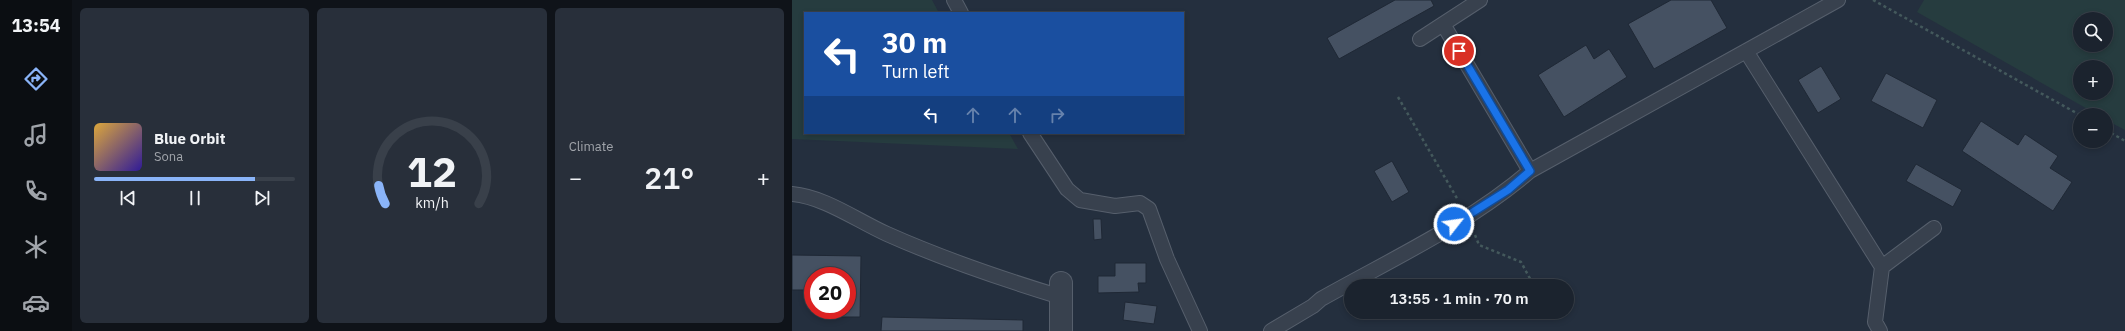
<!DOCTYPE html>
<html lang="en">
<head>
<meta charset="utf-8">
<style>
	body { margin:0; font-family:"IBM Plex Sans",sans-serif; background:#282f3a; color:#f1f3f6; height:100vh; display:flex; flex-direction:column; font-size:15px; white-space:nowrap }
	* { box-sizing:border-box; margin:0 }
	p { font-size:13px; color:#a0a4aa }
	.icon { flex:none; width:22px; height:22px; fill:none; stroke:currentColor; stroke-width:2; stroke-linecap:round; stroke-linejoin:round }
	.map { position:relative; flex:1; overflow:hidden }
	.details { display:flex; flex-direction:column; gap:8px; padding:8px; background:#0f1319; width:720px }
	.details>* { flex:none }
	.top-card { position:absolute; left:12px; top:12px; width:380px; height:122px; border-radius:0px; box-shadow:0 2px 6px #0003,0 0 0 1px #39404a; background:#1a4fa0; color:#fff; overflow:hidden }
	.tools { position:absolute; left:1281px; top:12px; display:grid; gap:8px }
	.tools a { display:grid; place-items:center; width:40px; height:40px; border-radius:50%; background:#1b232e; box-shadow:0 2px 6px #0003,0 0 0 1px #39404a; font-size:20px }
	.speed { position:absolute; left:12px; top:267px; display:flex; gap:8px; font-size:20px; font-weight:700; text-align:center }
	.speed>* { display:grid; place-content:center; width:52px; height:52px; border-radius:50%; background:#1b232e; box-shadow:0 2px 6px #0003,0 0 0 1px #39404a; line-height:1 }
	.speed .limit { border:6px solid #d22; background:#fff; color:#111 }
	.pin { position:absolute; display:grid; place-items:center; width:34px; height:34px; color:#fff; margin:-17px; border:2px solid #fff; border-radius:50%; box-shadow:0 1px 4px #0007 }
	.me { position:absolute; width:44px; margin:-22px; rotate:60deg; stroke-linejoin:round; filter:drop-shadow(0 0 3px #0008) }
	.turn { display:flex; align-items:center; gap:14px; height:84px; padding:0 12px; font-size:18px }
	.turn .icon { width:52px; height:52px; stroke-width:2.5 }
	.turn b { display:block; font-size:28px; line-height:34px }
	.lanes { display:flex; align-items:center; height:38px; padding:0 12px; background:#0003; justify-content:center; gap:20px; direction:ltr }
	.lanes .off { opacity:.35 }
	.big { font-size:30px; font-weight:600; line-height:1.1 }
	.details .card { flex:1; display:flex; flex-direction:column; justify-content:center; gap:6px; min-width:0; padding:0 14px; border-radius:6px; background:#282f3a }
	.details .dial { align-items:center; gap:0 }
	.dial svg { height:104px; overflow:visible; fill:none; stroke:#39404a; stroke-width:7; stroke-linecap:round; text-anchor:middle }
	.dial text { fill:#f1f3f6; stroke:none }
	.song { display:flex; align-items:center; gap:12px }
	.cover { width:48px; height:48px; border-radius:6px; background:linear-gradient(135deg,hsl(40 70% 55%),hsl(250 70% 35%)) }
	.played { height:4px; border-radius:2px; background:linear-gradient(90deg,#8ab4f8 80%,#39404a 80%) }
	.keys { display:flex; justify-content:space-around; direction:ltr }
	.heat { display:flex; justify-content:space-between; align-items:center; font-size:22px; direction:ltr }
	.details .tiles { flex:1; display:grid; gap:8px; grid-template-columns:repeat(3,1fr) }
	.trip { position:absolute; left:552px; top:279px; width:230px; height:40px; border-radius:20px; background:#1b232e; box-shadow:0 2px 6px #0003,0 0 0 1px #39404a; font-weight:600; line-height:40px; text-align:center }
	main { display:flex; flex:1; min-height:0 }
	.dock { display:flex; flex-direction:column; width:72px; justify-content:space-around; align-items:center; background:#0b0e12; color:#a0a4aa }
	.dock .icon { width:28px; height:28px }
	.dock .current { color:#8ab4f8 }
	.dock b { font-size:18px; color:#f1f3f6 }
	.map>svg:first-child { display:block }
	.green { fill:#263c3f; fill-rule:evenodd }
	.building { fill:#455162; stroke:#1f2835 }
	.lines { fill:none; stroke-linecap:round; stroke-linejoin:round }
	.service-casing { stroke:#565f6c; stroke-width:16 }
	.minor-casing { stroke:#565f6c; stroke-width:24 }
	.path { stroke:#44595c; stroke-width:2.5; stroke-dasharray:3 3; stroke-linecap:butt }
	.service { stroke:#38414e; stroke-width:14 }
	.minor { stroke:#38414e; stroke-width:22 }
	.route-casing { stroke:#114b97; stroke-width:10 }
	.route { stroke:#1a73e8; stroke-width:7 }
</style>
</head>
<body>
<main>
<nav class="dock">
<b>13:54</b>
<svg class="icon current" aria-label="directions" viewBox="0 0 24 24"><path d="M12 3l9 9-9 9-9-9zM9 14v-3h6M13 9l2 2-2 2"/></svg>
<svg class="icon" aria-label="music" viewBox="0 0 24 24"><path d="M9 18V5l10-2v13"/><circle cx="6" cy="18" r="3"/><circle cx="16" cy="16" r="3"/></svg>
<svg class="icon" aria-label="phone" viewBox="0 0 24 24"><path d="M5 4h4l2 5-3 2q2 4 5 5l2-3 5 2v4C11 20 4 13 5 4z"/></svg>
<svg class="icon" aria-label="climate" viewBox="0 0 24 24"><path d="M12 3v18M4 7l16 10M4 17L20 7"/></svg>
<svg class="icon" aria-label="car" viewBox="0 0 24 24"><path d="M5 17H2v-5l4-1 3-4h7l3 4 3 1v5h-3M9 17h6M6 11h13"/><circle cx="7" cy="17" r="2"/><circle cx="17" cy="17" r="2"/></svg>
</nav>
<section class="details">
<div class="tiles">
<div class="card">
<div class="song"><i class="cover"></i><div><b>Blue Orbit</b><p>Sona</p></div></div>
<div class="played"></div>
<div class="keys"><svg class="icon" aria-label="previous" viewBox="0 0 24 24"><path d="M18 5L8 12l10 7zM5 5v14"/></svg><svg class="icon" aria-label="pause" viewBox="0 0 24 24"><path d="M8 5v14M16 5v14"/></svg><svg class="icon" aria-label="next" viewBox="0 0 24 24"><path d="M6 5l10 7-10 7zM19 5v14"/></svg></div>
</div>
<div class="card dial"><svg viewBox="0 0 100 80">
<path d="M14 69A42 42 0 1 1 86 69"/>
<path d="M14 69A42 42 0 0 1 9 55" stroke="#8ab4f8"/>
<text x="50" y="56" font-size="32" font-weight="700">12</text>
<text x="50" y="72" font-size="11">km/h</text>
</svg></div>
<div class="card"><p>Climate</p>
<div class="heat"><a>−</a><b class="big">21°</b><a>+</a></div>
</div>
</div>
</section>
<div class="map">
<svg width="1333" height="331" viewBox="0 0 1333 331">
	<rect width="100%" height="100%" fill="#242f3e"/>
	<path class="green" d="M0,0H140L147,13H13V133H217L226,149L0,139Z
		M1132,0H1333V130L1314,120V115H1306L1125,12ZM1288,19H1314V45H1288ZM1288,67H1314V93H1288Z"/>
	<path class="building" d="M603,0H639L642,6L547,59L535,38Z
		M879,0H919L935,28L862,69L836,24Z
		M794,45L802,59L817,49L835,77L772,117L746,75Z
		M1029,66L1049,99L1026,113L1006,80Z
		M1094,73L1145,100L1131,128L1079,101Z
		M1189,121L1226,145L1233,134L1266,156L1258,168L1280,182L1261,211L1170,151Z
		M600,161L617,192L600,202L582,171Z
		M1124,164L1170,190L1161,207L1114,181Z
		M301,219H309L310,239L302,240Z
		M0,255L69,256L68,317H49V310H55V276H21V290H0Z
		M323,263H354V283H346L347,292L306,293V276H323Z
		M333,302L365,306L362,324L331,320Z
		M90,317L231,320V331H89Z"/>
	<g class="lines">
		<defs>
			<path id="service" d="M162,0L169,13
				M651,24L738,171
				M628,39L688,0
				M954,51L1090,267L1083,322L1088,331
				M238,133L275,189L288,200L323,206L348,203L357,209L375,259L408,331
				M0,194C33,197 64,220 95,234C151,259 210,279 269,297
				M1090,267L1142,228
				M479,331L521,306L529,299C600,259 676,224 738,171L1046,0"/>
			<path id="minor" d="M269,331V283"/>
		</defs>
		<use href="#service" class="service-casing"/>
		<use href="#minor" class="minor-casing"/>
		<path class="path" d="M1081,0L1288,115
			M606,97L666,200
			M1314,130L1333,141
			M683,235L687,245L729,262L742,286"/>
		<use href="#service" class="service"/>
		<use href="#minor" class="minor"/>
	</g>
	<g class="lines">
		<defs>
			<path id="route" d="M662,224L716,190L738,171L667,51"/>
		</defs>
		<use href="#route" class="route-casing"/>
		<use href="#route" class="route"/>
	</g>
</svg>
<div class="tools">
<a><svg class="icon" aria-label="search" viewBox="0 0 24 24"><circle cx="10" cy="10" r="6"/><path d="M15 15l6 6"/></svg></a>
<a>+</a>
<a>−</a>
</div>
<div class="speed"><div class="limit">20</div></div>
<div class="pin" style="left:667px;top:51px;background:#d93025"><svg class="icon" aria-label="arrive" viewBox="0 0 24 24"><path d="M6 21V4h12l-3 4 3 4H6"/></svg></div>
<svg class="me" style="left:662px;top:224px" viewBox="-20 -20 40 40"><circle r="17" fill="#1a73e8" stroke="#fff" stroke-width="3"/><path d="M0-11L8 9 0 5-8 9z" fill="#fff"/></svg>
<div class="trip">13:55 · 1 min · 70 m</div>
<div class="top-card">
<div class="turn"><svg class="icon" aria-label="left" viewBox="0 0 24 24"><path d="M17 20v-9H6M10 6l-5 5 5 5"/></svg><div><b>30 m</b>Turn left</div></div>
<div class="lanes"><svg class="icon" aria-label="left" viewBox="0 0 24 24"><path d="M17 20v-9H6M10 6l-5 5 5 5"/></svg><svg class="icon off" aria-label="ahead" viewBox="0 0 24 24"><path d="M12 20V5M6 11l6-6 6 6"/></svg><svg class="icon off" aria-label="ahead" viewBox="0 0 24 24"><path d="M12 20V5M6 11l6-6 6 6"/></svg><svg class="icon off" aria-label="right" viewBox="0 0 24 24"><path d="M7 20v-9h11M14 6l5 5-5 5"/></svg></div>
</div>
</div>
</main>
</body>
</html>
